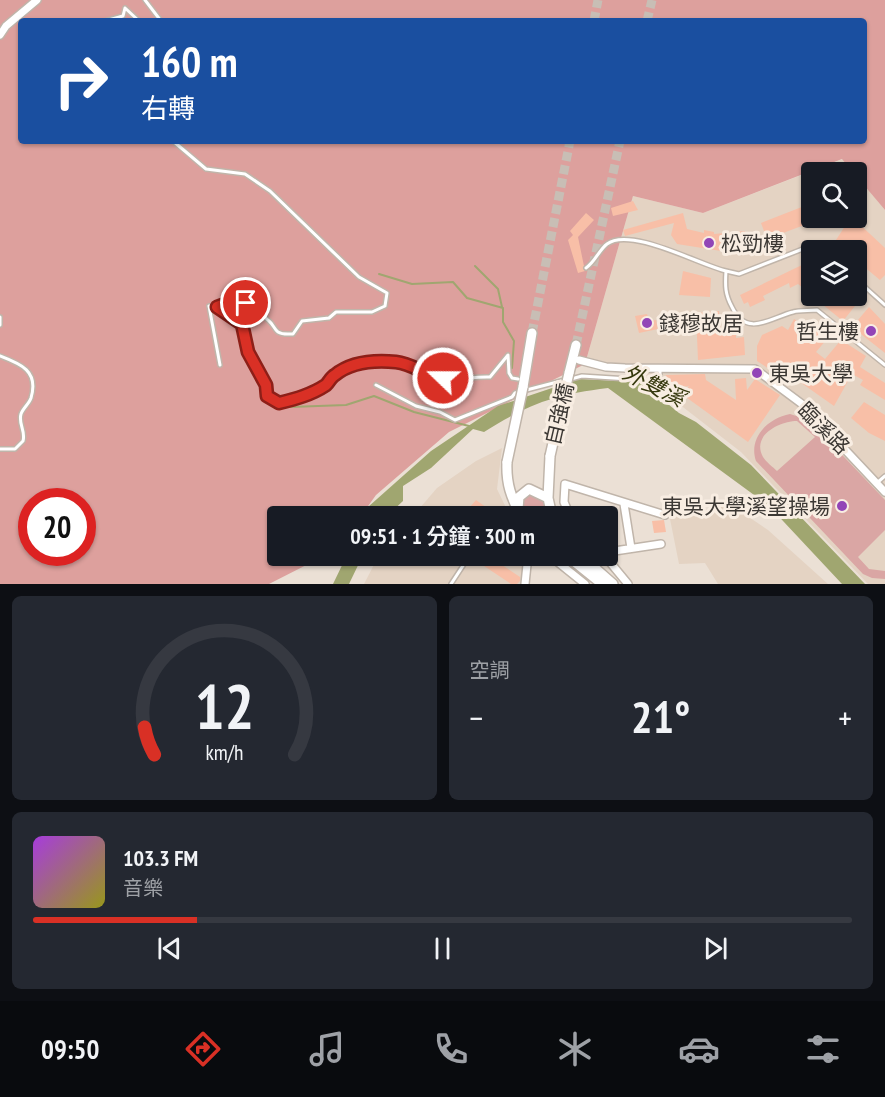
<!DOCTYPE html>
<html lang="zh-TW">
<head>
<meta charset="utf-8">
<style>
	body { margin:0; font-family:"PT Sans Narrow","Noto Sans TC",sans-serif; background:#242831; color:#f1f3f6; height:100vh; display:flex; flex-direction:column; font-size:22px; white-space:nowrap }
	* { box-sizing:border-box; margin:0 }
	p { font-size:20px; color:#9ea1a6 }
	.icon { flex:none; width:33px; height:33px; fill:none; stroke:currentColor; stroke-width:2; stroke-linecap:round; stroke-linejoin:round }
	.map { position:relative; height:584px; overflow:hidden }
	.details { display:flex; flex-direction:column; gap:12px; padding:12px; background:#0d0f14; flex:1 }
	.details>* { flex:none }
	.top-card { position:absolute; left:18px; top:18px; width:849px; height:126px; border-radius:6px; box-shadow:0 2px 4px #0004; background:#1a4fa0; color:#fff; overflow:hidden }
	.fabs { position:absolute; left:801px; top:162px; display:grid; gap:12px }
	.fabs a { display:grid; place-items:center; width:66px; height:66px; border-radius:6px; background:#171b24; box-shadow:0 2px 4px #0004; font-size:30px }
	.speed { position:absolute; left:18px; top:488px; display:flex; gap:12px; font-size:30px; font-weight:700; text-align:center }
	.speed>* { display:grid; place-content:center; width:78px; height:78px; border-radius:50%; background:#171b24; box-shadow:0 2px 4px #0004; line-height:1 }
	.speed .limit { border:9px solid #d22; background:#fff; color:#111 }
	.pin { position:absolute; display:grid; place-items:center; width:51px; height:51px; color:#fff; margin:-26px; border:3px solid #fff; border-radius:50%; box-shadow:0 2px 6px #0007 }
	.me { position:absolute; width:66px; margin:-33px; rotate:292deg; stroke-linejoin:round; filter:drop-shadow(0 0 4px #0008) }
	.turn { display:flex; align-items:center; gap:21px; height:126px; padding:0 24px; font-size:27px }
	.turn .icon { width:78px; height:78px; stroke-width:2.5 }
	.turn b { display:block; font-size:42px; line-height:51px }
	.big { font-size:45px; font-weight:600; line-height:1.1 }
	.details .tile { flex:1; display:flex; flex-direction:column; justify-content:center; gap:9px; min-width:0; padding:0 21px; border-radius:9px; background:#242831 }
	.details .dial { align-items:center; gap:0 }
	.dial svg { height:156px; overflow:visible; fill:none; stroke:#363941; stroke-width:7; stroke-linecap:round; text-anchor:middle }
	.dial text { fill:#f1f3f6; stroke:none }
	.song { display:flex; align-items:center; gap:18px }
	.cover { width:72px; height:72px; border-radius:9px; background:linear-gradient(135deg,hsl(280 70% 55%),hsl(60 70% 35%)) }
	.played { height:6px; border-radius:3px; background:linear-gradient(90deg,#d93025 20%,#363941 20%) }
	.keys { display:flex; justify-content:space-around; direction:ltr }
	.heat { display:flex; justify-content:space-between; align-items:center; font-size:33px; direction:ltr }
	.details .tiles { flex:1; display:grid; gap:12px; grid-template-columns:1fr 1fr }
	.tile:last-child { grid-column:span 2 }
	.trip { position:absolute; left:267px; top:506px; width:351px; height:60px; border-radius:6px; background:#171b24; box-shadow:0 2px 4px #0004; font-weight:600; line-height:60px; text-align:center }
	.tab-bar { display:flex; height:96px; justify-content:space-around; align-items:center; background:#090b0e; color:#9ea1a6 }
	.tab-bar .icon { width:42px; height:42px }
	.tab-bar .current { color:#d93025 }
	.tab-bar b { font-size:27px; color:#f1f3f6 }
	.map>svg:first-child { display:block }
	.built { fill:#e4d3c3; fill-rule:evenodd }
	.green { fill:#daa6a4; fill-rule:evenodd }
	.forest { fill:#dda09d; fill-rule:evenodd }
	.water { fill:#a0a670 }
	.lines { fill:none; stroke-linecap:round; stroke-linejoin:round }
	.stream { stroke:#a0a670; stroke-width:2 }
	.building { fill:#f8bfa7 }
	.secondary-tunnel { stroke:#c8beb5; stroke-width:9; stroke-dasharray:9 4.5; stroke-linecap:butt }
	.lane-casing { stroke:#c0b5aa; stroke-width:6 }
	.street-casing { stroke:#c0b5aa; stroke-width:10 }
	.secondary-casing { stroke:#c0b5aa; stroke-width:12 }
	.lane { stroke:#fff; stroke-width:3 }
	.street { stroke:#fff; stroke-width:7 }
	.secondary { stroke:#fff; stroke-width:9 }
	.secondary-bridge-casing { stroke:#c0b5aa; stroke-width:12; stroke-linecap:butt }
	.secondary-bridge { stroke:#fff; stroke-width:9 }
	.route-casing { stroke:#8d1f18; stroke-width:15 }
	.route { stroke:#d93025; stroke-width:10 }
	.poi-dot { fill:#9245b7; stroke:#f8ede2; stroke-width:2 }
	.labels { text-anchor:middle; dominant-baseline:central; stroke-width:6; stroke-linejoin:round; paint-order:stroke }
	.poi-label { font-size:21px; fill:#3c3834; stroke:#f8ede2; text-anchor:start }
	.street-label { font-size:21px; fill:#3c3834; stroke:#f8ede2 }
	.water-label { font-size:22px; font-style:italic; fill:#35380d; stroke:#f8ede2 }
</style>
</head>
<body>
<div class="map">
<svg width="885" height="584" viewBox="0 0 885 584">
	<rect width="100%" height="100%" fill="#ebe0d5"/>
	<path class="built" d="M843,159L854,172H812V218H856L857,175L885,210V584H868L741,452L648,380L611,367L585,364L633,196L703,213ZM812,250H856V296H812Z
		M502,448L497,489L510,516H413L437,488L476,461Z
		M731,505L768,530L828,584H718L705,563L679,564L669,514L706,517L714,508Z
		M379,555H526L522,584H364Z"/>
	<path class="green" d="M790,414L809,420L885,500V530L858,557L869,569L885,571V579L872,578L863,574L756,461C748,438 768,418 790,414ZM797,421L815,437L777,471C773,467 766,462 763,457C751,435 780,421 797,421Z
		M528,491L543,498L547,516H530L521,502Z"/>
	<path class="forest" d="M0,0H885V210L842,159L703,213L633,196L585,364L449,432L376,495L361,516H278V555H326L269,584H0ZM21,21H864V141H21ZM32,501H82V552H32Z"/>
	<path class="water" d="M579,379L641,382L679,413L696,422L751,465L865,584H842L769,506L608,388C553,395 531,403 484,432L473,429L431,468L403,486V501L387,516H364L368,507L431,451L498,406Z
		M347,555H363L349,584H333Z"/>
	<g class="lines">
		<path class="stream" d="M475,266L498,289L502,307
			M379,274L412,284L453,282L467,298L503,308V322L514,341L512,368
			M290,407L346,405L374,396L414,412L469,426"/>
	</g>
	<path class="building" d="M633,201L638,210L613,216L611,208Z
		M812,203V218H823L767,239L761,223Z
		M586,213L594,220L578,237L585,271L578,273L568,240L573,235L570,231Z
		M683,213L687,229L704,233V230L714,232V234L745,231L740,254L677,244L671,235L674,223L625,236L623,230Z
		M854,219L885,248V275L880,280L856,260V250H847L836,240L847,223L849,225Z
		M804,264L812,279V295L798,284L790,288L789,283L763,296L765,300L750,307L748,302L744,304L740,295Z
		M683,271L711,278L710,297L679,295Z
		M812,296H863L843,321Z
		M869,307L885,324V353L852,327Z
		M719,311L721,334H736V338L744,337L745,355L698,360L696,313Z
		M647,314L649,321L656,320L658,329L639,333L635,316Z
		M794,319L808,328L814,321L832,333L816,352L825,359L841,340L866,356L860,367L885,383V400L860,385L863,380L852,374L834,406L790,375L786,380L757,361V346L762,335L782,326L788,330Z
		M705,374L706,380L736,400L735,379L746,378L747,390L755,379L780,395L748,442L683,395L689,386L668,390L664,388L666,375Z
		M864,402L885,415V441L869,433L851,418Z
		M476,500L490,510L486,516L470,507Z
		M664,520L666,532L654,533L652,521Z
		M474,555H487L520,577V581L517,584H511L472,558Z"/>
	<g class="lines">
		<path class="secondary-tunnel" d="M594,21L598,0
			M647,21L652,0
			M532,333L570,141
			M576,345L620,141"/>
		<defs>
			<path id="lane" d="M145,0L161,21
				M105,21L123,16L125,8L139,21
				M173,141L206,169L245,174L270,191L359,277L387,293L385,306L372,312H336L329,318L302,321L293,334C287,334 283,335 278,332C274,329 273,324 269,321C257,309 233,293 217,307
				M826,250L818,243L739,274L726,271C725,286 725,294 732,307C747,338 770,318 793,312C800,310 809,311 817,310L885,365
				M586,268C595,262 599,250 607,244C630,226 702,266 726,271
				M856,279L885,305
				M0,317V325
				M0,356C21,364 39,371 31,398C29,404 23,408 21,414C18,424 26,431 23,441L15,449H0
				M220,365L209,306H215L242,324L248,352L265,385L267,396L278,403C295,399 312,395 326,385C336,377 342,367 355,364C371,360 400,358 415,366C420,369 424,375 430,377C450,383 470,376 490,377L508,355L509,373L512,378L518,379
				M571,379L582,376L660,381V369
				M376,385L416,406L440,412L455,420L512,397L515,393L565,380
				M878,482L885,476
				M451,584L470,555"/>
			<path id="street" d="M0,35L6,26L37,0
				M579,360L606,367L625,368L755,369L802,404L885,492
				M624,504L631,548
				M504,514L506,516
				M570,516L564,502L565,484L665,515
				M608,552L661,544
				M549,555L585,584
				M604,555L628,584
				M525,584L528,555"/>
			<path id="secondary" d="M569,373L576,345
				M523,387L532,333
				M550,456L548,498L552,516
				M507,462C506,484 511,497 521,516
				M518,509L519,497L529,489L548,498
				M566,555L602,584
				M580,555L613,584"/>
		</defs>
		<use href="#lane" class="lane-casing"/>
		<use href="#street" class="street-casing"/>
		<use href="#secondary" class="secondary-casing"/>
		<use href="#lane" class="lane"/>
		<use href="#street" class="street"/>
		<use href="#secondary" class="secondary"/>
		<defs>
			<path id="secondary-bridge" d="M550,456L569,373
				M507,462L523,387"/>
		</defs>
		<use href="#secondary-bridge" class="secondary-bridge-casing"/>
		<use href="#secondary-bridge" class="secondary-bridge"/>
	</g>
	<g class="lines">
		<defs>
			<path id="route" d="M246,303L233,301L217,307L242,324L248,352L266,385L267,396L279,403C295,399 311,395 326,385C329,382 331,377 335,375C352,361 375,360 396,362C414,364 425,376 443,378"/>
		</defs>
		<use href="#route" class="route-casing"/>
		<use href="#route" class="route"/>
	</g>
	<g class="poi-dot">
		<circle cx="709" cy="243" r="6"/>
		<circle cx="647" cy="323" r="6"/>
		<circle cx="871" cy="331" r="6"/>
		<circle cx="757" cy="373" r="6"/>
		<circle cx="842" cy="506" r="6"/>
	</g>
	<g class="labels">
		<g class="poi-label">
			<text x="721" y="243">松勁樓</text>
			<text x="659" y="323">錢穆故居</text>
			<text x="859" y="331" text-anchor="end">哲生樓</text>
			<text x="769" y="373">東吳大學</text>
			<text x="830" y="506" text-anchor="end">東吳大學溪望操場</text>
		</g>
		<g class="street-label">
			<text transform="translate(559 414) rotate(-77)">自強橋</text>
			<text transform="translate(824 428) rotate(45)">臨溪路</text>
		</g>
		<g class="water-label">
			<text transform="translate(654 385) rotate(27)">外雙溪</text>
		</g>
	</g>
</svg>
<div class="fabs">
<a><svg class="icon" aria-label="search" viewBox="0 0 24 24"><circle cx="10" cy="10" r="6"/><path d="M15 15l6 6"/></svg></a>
<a><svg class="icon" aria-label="layers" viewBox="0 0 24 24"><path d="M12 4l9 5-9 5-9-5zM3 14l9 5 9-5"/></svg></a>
</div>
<div class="speed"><div class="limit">20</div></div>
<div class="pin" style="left:246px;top:303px;background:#d93025"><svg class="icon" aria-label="arrive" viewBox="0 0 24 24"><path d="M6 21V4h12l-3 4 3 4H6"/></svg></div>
<svg class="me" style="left:443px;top:378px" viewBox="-20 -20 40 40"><circle r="17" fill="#d93025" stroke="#fff" stroke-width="3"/><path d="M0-11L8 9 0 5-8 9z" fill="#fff"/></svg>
<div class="trip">09:51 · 1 分鐘 · 300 m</div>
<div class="top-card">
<div class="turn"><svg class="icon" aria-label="right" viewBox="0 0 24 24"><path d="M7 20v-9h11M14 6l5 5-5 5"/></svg><div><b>160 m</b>右轉</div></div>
</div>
</div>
<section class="details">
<div class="tiles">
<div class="tile dial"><svg viewBox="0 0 100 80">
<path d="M14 69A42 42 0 1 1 86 69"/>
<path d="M14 69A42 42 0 0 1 9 55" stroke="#d93025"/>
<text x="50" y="56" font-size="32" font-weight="700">12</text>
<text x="50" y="72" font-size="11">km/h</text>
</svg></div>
<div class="tile"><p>空調</p>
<div class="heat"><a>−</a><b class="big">21°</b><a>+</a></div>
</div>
<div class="tile">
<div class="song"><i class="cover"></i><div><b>103.3 FM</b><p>音樂</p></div></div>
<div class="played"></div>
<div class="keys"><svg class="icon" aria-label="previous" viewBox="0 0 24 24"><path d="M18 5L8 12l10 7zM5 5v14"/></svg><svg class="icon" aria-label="pause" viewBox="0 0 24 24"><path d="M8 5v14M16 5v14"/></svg><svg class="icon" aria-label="next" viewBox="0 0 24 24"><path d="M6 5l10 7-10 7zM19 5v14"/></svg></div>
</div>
</div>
</section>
<nav class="tab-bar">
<b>09:50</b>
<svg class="icon current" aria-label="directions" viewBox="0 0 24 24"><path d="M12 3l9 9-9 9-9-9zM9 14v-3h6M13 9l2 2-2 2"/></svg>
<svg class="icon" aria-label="music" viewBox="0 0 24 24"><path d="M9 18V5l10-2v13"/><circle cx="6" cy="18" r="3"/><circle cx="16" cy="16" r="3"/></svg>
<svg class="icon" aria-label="phone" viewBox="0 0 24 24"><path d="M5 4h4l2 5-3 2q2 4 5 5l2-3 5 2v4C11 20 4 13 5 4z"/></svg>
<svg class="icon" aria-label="climate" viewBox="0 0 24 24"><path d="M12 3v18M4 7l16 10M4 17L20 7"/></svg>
<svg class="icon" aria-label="car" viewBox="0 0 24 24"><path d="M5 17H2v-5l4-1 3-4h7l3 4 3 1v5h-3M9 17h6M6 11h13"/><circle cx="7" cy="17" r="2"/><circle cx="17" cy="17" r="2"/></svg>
<svg class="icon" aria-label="filters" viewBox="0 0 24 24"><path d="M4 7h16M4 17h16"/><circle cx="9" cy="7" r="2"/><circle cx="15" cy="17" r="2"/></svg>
</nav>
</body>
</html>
